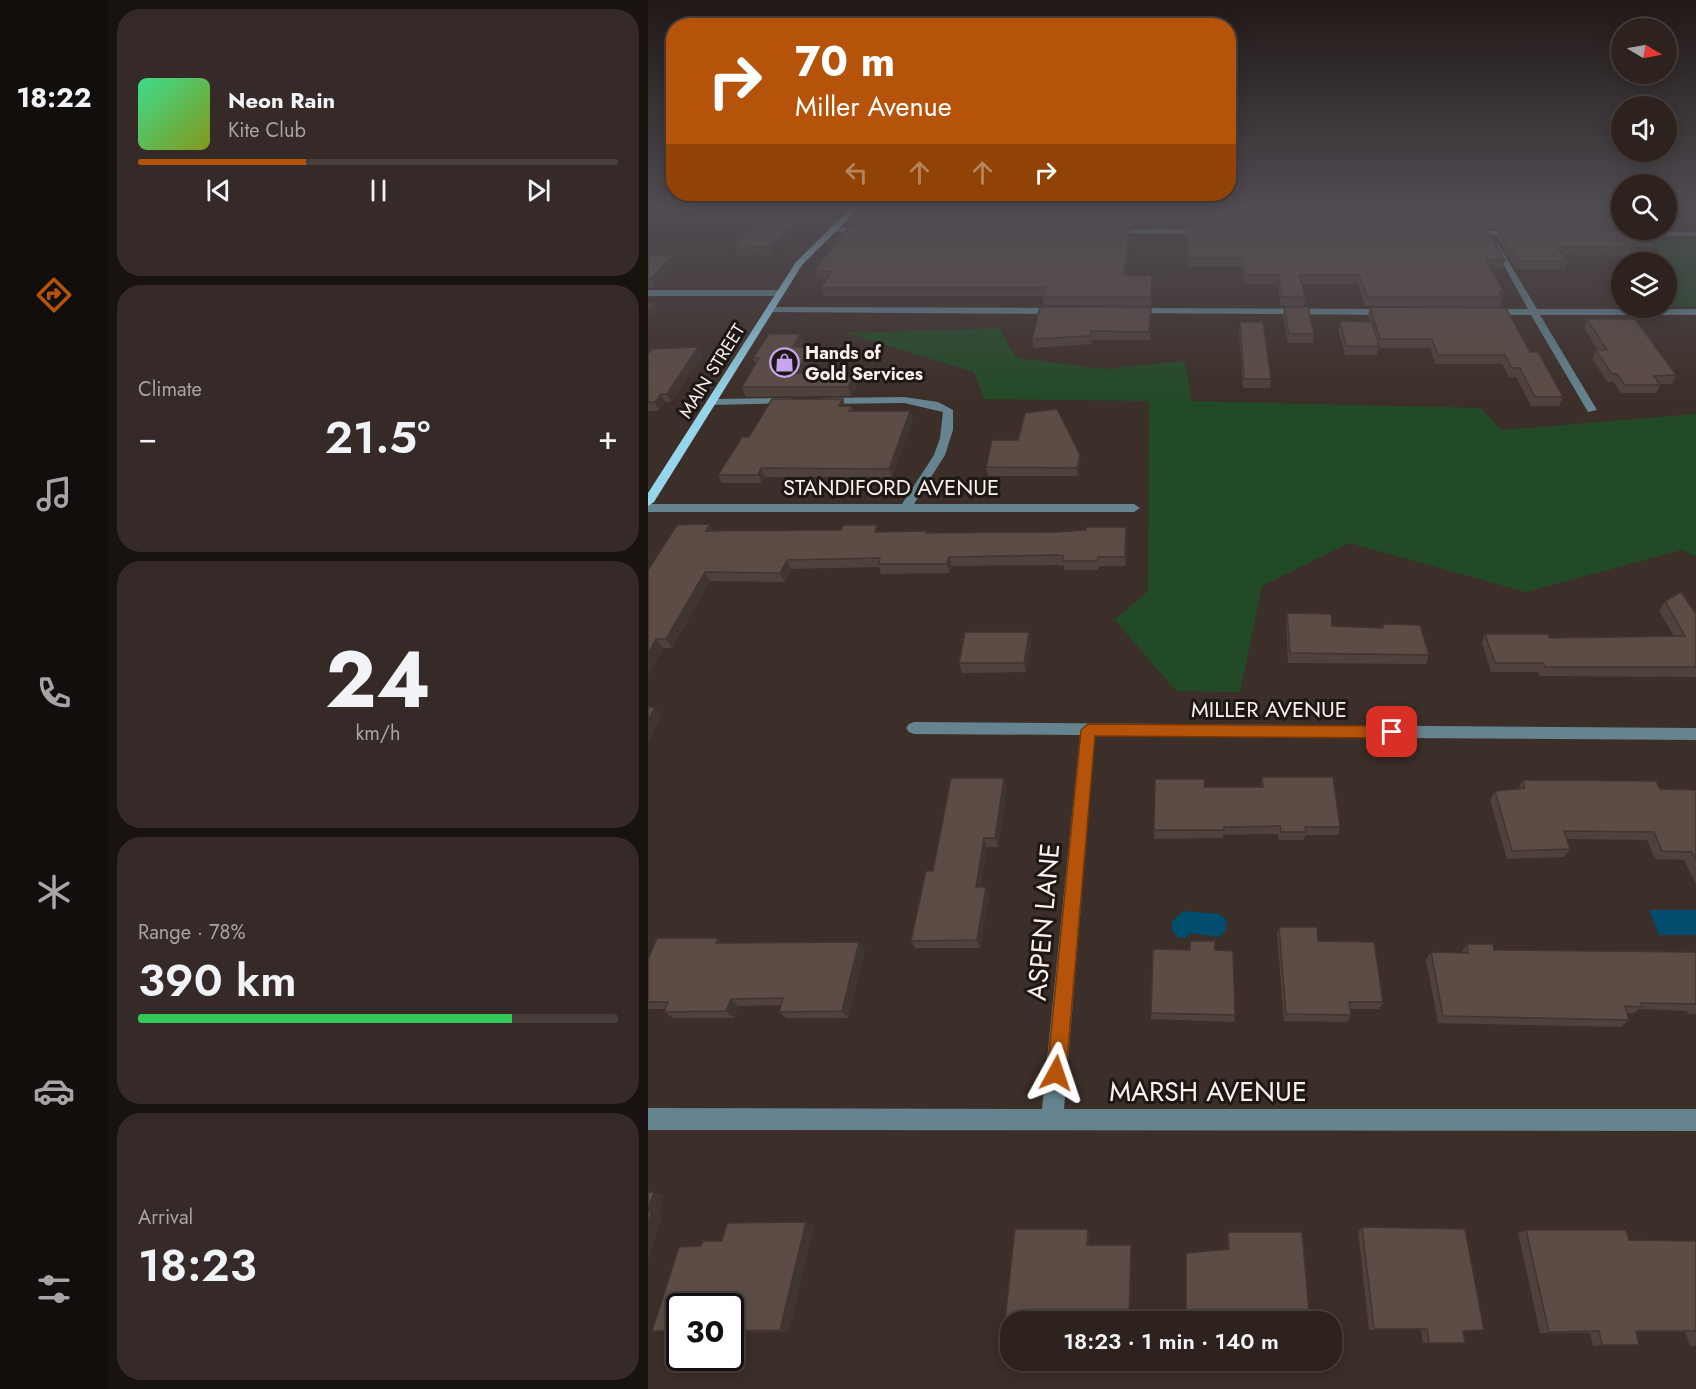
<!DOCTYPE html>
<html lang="en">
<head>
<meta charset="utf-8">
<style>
	body { margin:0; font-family:Jost,sans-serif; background:#352a27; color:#f1f3f6; height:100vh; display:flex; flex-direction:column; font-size:22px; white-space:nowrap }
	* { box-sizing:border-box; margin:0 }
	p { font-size:20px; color:#a7a4a4 }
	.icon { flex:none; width:33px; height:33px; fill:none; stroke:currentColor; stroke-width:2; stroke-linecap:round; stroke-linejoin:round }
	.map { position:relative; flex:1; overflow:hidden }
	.sheet { display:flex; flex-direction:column; gap:9px; padding:9px; background:#191310; width:540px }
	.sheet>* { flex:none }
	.hud { position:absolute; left:18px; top:18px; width:570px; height:183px; border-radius:24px; box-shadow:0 3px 15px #0003,0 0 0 2px #483f3c; background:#b45309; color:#fff; overflow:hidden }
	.needle { width:39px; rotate:100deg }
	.fabs { position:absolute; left:963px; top:18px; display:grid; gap:12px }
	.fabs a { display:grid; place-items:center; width:66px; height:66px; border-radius:50%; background:#2d221e; box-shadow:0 3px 15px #0003,0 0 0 2px #483f3c; font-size:30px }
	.speed { position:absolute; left:18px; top:1293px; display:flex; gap:12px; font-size:30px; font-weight:700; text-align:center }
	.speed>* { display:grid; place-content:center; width:78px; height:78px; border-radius:50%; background:#2d221e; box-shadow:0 3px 15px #0003,0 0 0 2px #483f3c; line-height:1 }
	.speed .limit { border:3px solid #111; border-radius:9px; background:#fff; color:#111 }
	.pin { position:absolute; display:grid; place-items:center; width:51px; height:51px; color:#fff; margin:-26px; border-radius:12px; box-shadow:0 3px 9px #0006 }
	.me { position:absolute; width:66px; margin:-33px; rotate:5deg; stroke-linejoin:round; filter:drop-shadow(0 0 4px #0008) }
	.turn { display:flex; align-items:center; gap:21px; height:126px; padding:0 30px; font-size:27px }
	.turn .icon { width:78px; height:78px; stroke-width:2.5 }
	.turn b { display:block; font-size:42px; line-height:51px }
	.lanes { display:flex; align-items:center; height:57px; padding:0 30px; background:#0003; justify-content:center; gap:30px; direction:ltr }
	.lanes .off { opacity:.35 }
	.big { font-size:45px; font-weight:600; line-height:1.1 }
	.sheet .card { flex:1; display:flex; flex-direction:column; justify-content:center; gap:9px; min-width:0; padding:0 21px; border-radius:24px; background:#352a27 }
	.sheet .dial { align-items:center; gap:0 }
	.dial b { font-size:78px; line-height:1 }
	.song { display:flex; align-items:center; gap:18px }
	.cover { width:72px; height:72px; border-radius:9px; background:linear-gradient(135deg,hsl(150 70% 55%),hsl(70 70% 35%)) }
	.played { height:6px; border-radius:3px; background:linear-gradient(90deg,#b45309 35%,#483f3c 35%) }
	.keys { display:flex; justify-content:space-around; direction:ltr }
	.heat { display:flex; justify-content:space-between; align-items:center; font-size:33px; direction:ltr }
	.charge { height:9px; border-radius:4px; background:linear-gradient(90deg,#34c759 78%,#483f3c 0) }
	.trip { position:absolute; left:352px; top:1311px; width:342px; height:60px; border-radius:24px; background:#2d221e; box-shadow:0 3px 15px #0003,0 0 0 2px #483f3c; font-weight:600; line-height:60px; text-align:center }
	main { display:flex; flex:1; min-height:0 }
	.menu { display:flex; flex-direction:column; width:108px; justify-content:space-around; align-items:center; background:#120e0c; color:#a7a4a4 }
	.menu .icon { width:42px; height:42px }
	.menu .active { color:#b45309 }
	.menu b { font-size:27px; color:#f1f3f6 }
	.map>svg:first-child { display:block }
	.green { fill:#234a27 }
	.water { fill:#004d6e }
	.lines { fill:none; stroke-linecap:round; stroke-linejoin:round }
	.minor { fill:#65848f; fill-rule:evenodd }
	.major { fill:#96d6ed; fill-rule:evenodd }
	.wall { fill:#4f413b }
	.shaded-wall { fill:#403530 }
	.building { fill:#5c4c45; stroke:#403530; stroke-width:1.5 }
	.route { fill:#b45309; stroke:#753606; stroke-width:1.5 }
	.labels { text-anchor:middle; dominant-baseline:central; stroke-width:6; stroke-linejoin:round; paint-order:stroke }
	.far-poi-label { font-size:18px; font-weight:bold; fill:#faf0ec; stroke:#1e1815; text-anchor:start }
	.far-street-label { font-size:18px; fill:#faf0ec; stroke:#1e1815 }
	.street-label { font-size:22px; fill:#faf0ec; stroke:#1e1815 }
	.near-street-label { font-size:27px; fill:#faf0ec; stroke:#1e1815 }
</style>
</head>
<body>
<main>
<nav class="menu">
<b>18:22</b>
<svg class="icon active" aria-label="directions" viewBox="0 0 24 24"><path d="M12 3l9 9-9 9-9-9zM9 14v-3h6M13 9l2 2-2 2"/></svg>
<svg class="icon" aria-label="music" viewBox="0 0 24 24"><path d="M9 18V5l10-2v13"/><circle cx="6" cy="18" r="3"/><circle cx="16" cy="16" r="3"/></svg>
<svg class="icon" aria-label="phone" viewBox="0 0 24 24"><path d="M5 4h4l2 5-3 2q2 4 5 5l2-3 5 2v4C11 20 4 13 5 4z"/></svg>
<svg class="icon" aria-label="climate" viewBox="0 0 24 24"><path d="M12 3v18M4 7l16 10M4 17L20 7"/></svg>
<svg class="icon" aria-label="car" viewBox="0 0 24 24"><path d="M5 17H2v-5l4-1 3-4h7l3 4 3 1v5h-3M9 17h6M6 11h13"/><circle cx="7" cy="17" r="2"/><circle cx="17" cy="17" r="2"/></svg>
<svg class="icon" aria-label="filters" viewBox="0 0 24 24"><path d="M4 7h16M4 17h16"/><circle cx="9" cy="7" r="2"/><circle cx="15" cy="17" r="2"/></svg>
</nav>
<section class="sheet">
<div class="card">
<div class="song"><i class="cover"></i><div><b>Neon Rain</b><p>Kite Club</p></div></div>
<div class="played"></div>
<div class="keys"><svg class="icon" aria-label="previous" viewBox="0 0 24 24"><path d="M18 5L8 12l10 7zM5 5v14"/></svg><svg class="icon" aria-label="pause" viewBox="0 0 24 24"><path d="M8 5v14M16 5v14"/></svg><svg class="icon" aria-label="next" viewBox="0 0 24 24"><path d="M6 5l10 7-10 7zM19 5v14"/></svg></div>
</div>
<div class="card"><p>Climate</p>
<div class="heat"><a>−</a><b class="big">21.5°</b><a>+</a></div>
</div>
<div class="card dial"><b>24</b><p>km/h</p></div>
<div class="card"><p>Range · 78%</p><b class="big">390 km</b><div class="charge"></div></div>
<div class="card"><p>Arrival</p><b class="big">18:23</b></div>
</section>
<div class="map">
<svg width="1048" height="1389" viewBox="0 0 1048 1389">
	<rect width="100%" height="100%" fill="#3c2e28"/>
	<path class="green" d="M1048,239V307L1021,305L1019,304V271L1027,270L999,240Z
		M351,328L368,358L456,369L537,361L544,401L833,408L854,430L1048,414V556L1033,550L878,592L701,543L614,586L592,692L528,691L467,620L500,591L501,401L336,399L326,372L198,333Z"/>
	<path class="water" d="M1001,910H1048V935H1011Z
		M536,911L572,914L578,920V930L571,937L543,933L537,938L529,937L524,930V921Z"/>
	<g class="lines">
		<path class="minor" d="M181,228H217L221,230L217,232H181Z
			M463,229L559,230L563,232L559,234L460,233V229Z
			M820,231H871L875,233L871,235H817V231Z
			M973,231L1048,232V236L970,235V231Z
			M843,242L850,244L889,309H1048V315H892L949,410L940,412L883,315H842L837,312L842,309H880Z
			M0,290H132L136,293L132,296H0Z
			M122,307L410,308L415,311L410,314L119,312V308Z
			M482,308L740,309L745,312L740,315L479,313L477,311Z
			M256,397L290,402L305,410V430L297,455L266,504H486L492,508L486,512H0V504H254L286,455L292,438L295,412L256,403L175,404L170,401L175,398Z
			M142,398L147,401L146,403L64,405L59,402L64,399Z
			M266,722L1048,728V740L447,736L416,1109H1048V1131L0,1130V1108L394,1109L432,735L266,734L261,732L258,728L261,724Z"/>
		<path class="major" d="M204,207H212L154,265L6,502L0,506V493L148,262Z"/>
	</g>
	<path class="wall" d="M118,207L125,255L90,256L87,248Z
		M485,207L483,227L209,226L207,218Z
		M537,207L974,212V229H838L857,260L854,269H843L856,292L851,307L717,306L710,284H654L657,297L656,306H633L629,284H596L594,267H540Z
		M482,228V236L477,275L504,276L503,306L396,305L395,296H176L173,288L178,280L169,279L166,271Z
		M851,229L1006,248L1003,256L915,255L919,261L917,269H868L849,237Z
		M0,255L29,263L7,288H0Z
		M636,307L666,334L665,343H640L635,316Z
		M722,307L882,352L915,397L911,406H883L868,377H861L854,364H788L782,348H730L729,355H697L690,330L692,321L722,322L720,316Z
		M503,316L502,340H444L443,344L385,348L384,339Z
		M939,319L1028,375L1024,384H1012V385L1008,393H973L965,382H960L944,359L948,350H950L936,328Z
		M592,322L623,379L622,388H595L591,331Z
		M152,334L156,343L153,347H163L166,355L156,373L209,386L203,396L98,397L94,387L108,365L105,358Z
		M50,347L54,356L23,402H17L11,411H1L0,412V354Z
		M195,399L197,406H204L205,411H262L265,420L244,477H117L114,483H74L70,475L101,437Z
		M370,440L433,463L430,476H340L338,467Z
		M65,531L231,532L479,537L478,566H451L450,570H416V566L409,565L304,566L302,573L233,574L231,567L143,569L137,582L62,581L24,648H15L0,676V570Z
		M1017,601L1048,614V677L892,676L890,672H843L834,643L837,634L902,638L1026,636L1011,611Z
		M639,613L684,626L734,628L735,624L781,655L778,664L640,663L638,622Z
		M381,632L383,642L378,672L314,673L311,663Z
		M614,777L692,827L690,835H657L656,840H631L630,834L575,835V838L506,839V830L556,787H613Z
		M875,780L1012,789L1048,790V884L1036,860L1007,859L999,840L918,839L922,849L916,857L859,859L842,800L847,791L870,789Z
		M359,786L350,847H339L332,887L341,895L332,948H267L263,941Z
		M631,927L670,941L735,1002L731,1009H702L703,1015L699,1022L636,1021L629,934Z
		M70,938L75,943L211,942L217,949L200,1018H138L131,1012L133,1005L90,1006L86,1018H25L16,1012L18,1009H0V960Z
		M542,941L567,950L587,1015L586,1022L503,1019V1013L541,950Z
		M819,944L846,950L1048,952V1014H1040L1039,1011L991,1009L986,1013H979L981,1020L973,1027L790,1023L778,960L783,952L814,953V951Z
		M158,1222L166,1226L141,1331L82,1332V1306H32V1332L4,1331L53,1246L74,1241Z
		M714,1227L836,1330L815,1332L817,1343H775L773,1330H721L710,1231Z
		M878,1230L981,1240L1048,1241V1346H1042L1037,1332H988L991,1345H981L945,1346L942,1333H892L870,1233Z
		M580,1232H654L580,1249L579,1235Z"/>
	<path class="shaded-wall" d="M159,207H168L125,255L122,247Z
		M482,228V236L476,283V275Z
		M25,255L29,263L7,288L3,279Z
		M7,303L11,311L0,324V310Z
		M152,334L156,343L148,355L145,347Z
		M50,347L54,356L23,402L19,394Z
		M163,347L166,355L151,382L148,373Z
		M206,376L209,386L203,396L200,387Z
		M13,394L17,402L11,411L7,402Z
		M195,399L197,407L191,406Z
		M262,411L265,420L244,477L241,469Z
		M432,455L433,463L430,476L429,468Z
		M113,468L117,477L114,483L110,475Z
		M62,524L67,533L58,531Z
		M478,527L479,537L478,566L477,557Z
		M301,557L304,566L302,573L299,564Z
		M139,560L143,569L137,582L132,573Z
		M57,572L62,581L24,648L18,639Z
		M381,632L383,642L378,672L376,663Z
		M8,639L15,648L0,676V654Z
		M7,707L14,716L0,743V720Z
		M356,778L359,786L350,847L347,838Z
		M336,838L339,847L331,895L328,887Z
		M338,887L341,895L332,948L329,940Z
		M70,938L77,945L68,943Z
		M211,942L217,949L200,1018L194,1011Z
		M83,999L90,1006L86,1018L78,1011Z
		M6,1192L16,1196L11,1214L15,1215L0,1261V1210Z
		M158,1222L166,1226L141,1331L132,1330Z
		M440,1229L442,1232L441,1248L439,1245Z
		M483,1245L484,1248L482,1322H481Z"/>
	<path class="building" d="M118,207H159L122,247L87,248Z
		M215,207H484L483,220L207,218Z
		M537,207H969L974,212V222L538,220Z
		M201,226L482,228L476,275L504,276L503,297H395L397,288H173L184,271H166Z
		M538,227L838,228L857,260H838L856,292H851L854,297H719L711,275H652L657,297H634L630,275H597L594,258H540Z
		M851,229L990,230L1006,248L909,247L919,261H870Z
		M0,255H25L3,279L0,280Z
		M0,303H7L0,310Z
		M392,307H503L501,332L443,331L442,336L384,339Z
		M636,307H660L666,334H641Z
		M722,307L858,308L882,352H890L915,397H887L872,368H864L857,355H790L784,339H732Z
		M939,319H987L1028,375L1006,376L1012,385H977L969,374H964L948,350H959Z
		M692,321L724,322L731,346H698Z
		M592,322H615L623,379H596Z
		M121,334H152L145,347H163L148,373L206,376L200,387H94L111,358H105Z
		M50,347L19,394H13L7,402H0V354L4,349Z
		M124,399H195L191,406H204L201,411H262L241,469L113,468L110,475H70L94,437H101Z
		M409,409L432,455L429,468L338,467L344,440H370L377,413Z
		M62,524L58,531L193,530L195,525H229L227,532L279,531L278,533L411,532L438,530V527H478L477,557H450L449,561H415V556L408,555L301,557L299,564H230L232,558L139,560L132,573L57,572L18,639H8L0,654V570L29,525Z
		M1033,592L1048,614V667H897L895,663H847L837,634H900L902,638L1037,636L1017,601Z
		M639,613L683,614L684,626L735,628V624L772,625L781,655L642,653Z
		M317,632H381L376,663H311Z
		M0,707H7L0,720Z
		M614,777H685L692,827H657L658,832H633L632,826L576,827V830H506L507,779H557L556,787H615Z
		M303,778H356L347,838H336L328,887H338L329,940L263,941L278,871H285Z
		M875,780L1008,781L1012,789L1048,790V860L1044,852L1014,851L1006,832L916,831L922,849L864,851L847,791L877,788Z
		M631,927H669L670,941L726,942L735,1002H701L703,1015L638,1014Z
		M9,938H70L68,943L211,942L194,1011L131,1012L135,998L83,999L78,1011L16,1012L20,1002H0V960Z
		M542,941H567V950L585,951L587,1015L503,1013L505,949L542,950Z
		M819,944H845L846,950L1048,952V1004L993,1003L994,1007L977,1006L981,1020L795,1016L783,952L820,953Z
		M0,1192H6L0,1210Z
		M0,1212H4L0,1225Z
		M158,1222L132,1330L82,1331V1306H32V1331H4L31,1247L53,1246L55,1241H74L79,1223Z
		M714,1227L817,1229L836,1330L815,1331L817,1343H781L779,1329H726Z
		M367,1229H440L439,1245H483L481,1322H363V1338H355Z
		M878,1230H978L981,1240L1048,1241V1331H988L991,1345H954L951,1331L901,1332Z
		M580,1232H654L662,1322H538V1253L581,1249Z"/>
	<linearGradient id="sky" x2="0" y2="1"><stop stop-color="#211916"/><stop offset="0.52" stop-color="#504c53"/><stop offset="1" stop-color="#504c53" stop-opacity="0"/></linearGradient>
	<rect width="1048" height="401" fill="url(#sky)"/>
	<path class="route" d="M440,724L744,726L751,732L744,738L447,736L418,1073L415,1080L408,1083L402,1080L399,1073L433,730Z"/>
	<defs>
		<symbol id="shop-ring" viewBox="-11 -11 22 22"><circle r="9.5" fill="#1e1815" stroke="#c7a6ef" stroke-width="1.5"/><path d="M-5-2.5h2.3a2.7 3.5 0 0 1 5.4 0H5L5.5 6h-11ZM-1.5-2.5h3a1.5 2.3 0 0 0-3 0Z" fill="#c7a6ef"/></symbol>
	</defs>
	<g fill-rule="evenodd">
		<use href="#shop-ring" x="120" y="346" width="33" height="33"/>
	</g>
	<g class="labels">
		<g class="far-poi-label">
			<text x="157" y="353">Hands of<tspan x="157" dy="21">Gold Services</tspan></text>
		</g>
		<g class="far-street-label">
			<text transform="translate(64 371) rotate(-58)">MAIN STREET</text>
		</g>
		<g class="street-label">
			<text x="243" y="487">STANDIFORD AVENUE</text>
			<text x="621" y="709">MILLER AVENUE</text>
		</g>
		<g class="near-street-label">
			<text transform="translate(395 922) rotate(-85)">ASPEN LANE</text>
			<text x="560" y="1091">MARSH AVENUE</text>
		</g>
	</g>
</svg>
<div class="fabs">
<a><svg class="needle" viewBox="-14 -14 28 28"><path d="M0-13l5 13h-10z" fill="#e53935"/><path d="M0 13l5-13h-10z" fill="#a7a4a4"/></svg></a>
<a><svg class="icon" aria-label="sound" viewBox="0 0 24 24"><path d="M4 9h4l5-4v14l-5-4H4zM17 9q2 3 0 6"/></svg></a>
<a><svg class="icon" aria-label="search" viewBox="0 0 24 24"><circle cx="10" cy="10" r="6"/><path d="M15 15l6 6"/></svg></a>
<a><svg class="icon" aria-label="layers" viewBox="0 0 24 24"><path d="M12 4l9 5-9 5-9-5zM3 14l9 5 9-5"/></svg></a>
</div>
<div class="speed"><div class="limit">30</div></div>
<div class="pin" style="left:744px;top:732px;background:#d93025"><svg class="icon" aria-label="arrive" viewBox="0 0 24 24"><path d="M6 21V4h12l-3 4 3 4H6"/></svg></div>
<svg class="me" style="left:408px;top:1073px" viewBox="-20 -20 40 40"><path d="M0-17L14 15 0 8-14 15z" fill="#b45309" stroke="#fff" stroke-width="4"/></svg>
<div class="trip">18:23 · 1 min · 140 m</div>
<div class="hud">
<div class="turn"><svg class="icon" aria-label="right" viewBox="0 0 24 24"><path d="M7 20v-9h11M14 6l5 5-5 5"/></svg><div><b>70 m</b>Miller Avenue</div></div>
<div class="lanes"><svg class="icon off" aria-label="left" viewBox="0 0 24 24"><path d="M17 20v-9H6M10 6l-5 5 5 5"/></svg><svg class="icon off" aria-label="ahead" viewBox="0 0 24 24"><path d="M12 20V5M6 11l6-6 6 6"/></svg><svg class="icon off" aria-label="ahead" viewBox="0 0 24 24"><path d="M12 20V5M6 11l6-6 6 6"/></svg><svg class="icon" aria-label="right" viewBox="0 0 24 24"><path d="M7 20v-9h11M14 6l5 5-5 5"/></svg></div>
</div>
</div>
</main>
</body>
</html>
